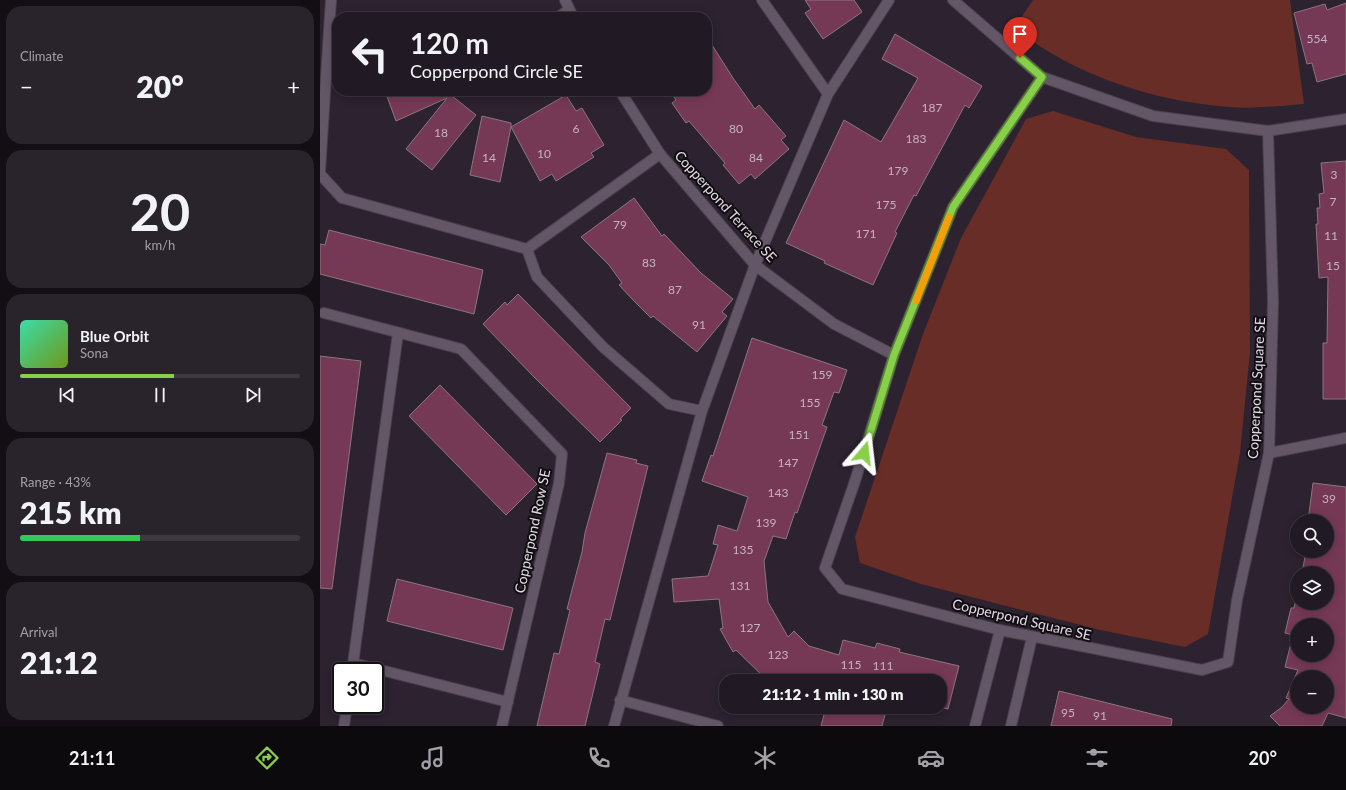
<!DOCTYPE html>
<html lang="en">
<head>
<meta charset="utf-8">
<style>
	body { margin:0; font-family:Lato,sans-serif; background:#29232c; color:#f1f3f6; height:100vh; display:flex; flex-direction:column; font-size:15px; white-space:nowrap }
	* { box-sizing:border-box; margin:0 }
	p { font-size:13px; color:#a2a1a6 }
	.icon { flex:none; width:22px; height:22px; fill:none; stroke:currentColor; stroke-width:2; stroke-linecap:round; stroke-linejoin:round }
	.map { position:relative; flex:1; overflow:hidden }
	.drawer { display:flex; flex-direction:column; gap:6px; padding:6px; background:#120e14; width:320px }
	.drawer>* { flex:none }
	.top-card { position:absolute; left:12px; top:12px; width:380px; height:84px; border-radius:16px; box-shadow:0 2px 10px #0003,0 0 0 1px #3e3841; background:#211a24; color:#f1f3f6; overflow:hidden }
	.tools { position:absolute; left:970px; top:514px; display:grid; gap:8px }
	.tools a { display:grid; place-items:center; width:44px; height:44px; border-radius:50%; background:#211a24; box-shadow:0 2px 10px #0003,0 0 0 1px #3e3841; font-size:20px }
	.speed { position:absolute; left:12px; top:662px; display:flex; gap:8px; font-size:20px; font-weight:700; text-align:center }
	.speed>* { display:grid; place-content:center; width:52px; height:52px; border-radius:50%; background:#211a24; box-shadow:0 2px 10px #0003,0 0 0 1px #3e3841; line-height:1 }
	.speed .limit { border:2px solid #111; border-radius:6px; background:#fff; color:#111 }
	.pin { position:absolute; display:grid; place-items:center; width:34px; height:34px; color:#fff; margin:-41px -17px; border-radius:50% 50% 50% 0; rotate:-45deg; box-shadow:0 0 4px #0007 }
	.pin .icon { rotate:45deg }
	.me { position:absolute; width:44px; margin:-22px; rotate:17deg; stroke-linejoin:round; filter:drop-shadow(0 0 3px #0008) }
	.turn { display:flex; align-items:center; gap:14px; height:84px; padding:0 12px; font-size:18px }
	.turn .icon { width:52px; height:52px; stroke-width:2.5 }
	.turn b { display:block; font-size:28px; line-height:34px }
	.big { font-size:30px; font-weight:800; line-height:1.1 }
	.drawer .tile { flex:1; display:flex; flex-direction:column; justify-content:center; gap:6px; min-width:0; padding:0 14px; border-radius:16px; background:#29232c }
	.drawer .dial { align-items:center; gap:0 }
	.dial b { font-size:52px; line-height:1 }
	.song { display:flex; align-items:center; gap:12px }
	.cover { width:48px; height:48px; border-radius:6px; background:linear-gradient(135deg,hsl(160 70% 55%),hsl(80 70% 35%)) }
	.played { height:4px; border-radius:2px; background:linear-gradient(90deg,#88cf4a 55%,#3e3841 55%) }
	.keys { display:flex; justify-content:space-around; direction:ltr }
	.heat { display:flex; justify-content:space-between; align-items:center; font-size:22px; direction:ltr }
	.charge { height:6px; border-radius:3px; background:linear-gradient(90deg,#34c759 43%,#3e3841 0) }
	.trip { position:absolute; left:399px; top:674px; width:228px; height:40px; border-radius:16px; background:#211a24; box-shadow:0 2px 10px #0003,0 0 0 1px #3e3841; font-weight:800; line-height:40px; text-align:center }
	.tab-bar { display:flex; height:64px; justify-content:space-around; align-items:center; background:#0d0a0e; color:#a2a1a6 }
	.tab-bar .icon { width:28px; height:28px }
	.tab-bar .active { color:#88cf4a }
	.tab-bar b { font-size:18px; color:#f1f3f6 }
	main { display:flex; flex:1; min-height:0 }
	.map>svg:first-child { display:block }
	.green { fill:#682d26 }
	.building { fill:#763955; stroke:#8b767e; fill-rule:evenodd }
	.lines { fill:none; stroke-linecap:round; stroke-linejoin:round }
	.lane-casing { stroke:#4a414c; stroke-width:12 }
	.street-casing { stroke:#4a414c; stroke-width:12 }
	.lane { stroke:#635767; stroke-width:10 }
	.street { stroke:#635767; stroke-width:10 }
	.route-casing { stroke:#588730; stroke-width:10 }
	.route { stroke:#88cf4a; stroke-width:7 }
	.slow { stroke:#f59e0b; stroke-width:7 }
	.labels { text-anchor:middle; dominant-baseline:central; stroke-width:4; stroke-linejoin:round; paint-order:stroke }
	.number-label { font-size:12px; fill:#c6b1c0 }
	.street-label { font-size:14px; fill:#e1d9e3; stroke:#120d13 }
</style>
</head>
<body>
<main>
<section class="drawer">
<div class="tile"><p>Climate</p>
<div class="heat"><a>−</a><b class="big">20°</b><a>+</a></div>
</div>
<div class="tile dial"><b>20</b><p>km/h</p></div>
<div class="tile">
<div class="song"><i class="cover"></i><div><b>Blue Orbit</b><p>Sona</p></div></div>
<div class="played"></div>
<div class="keys"><svg class="icon" aria-label="previous" viewBox="0 0 24 24"><path d="M18 5L8 12l10 7zM5 5v14"/></svg><svg class="icon" aria-label="pause" viewBox="0 0 24 24"><path d="M8 5v14M16 5v14"/></svg><svg class="icon" aria-label="next" viewBox="0 0 24 24"><path d="M6 5l10 7-10 7zM19 5v14"/></svg></div>
</div>
<div class="tile"><p>Range · 43%</p><b class="big">215 km</b><div class="charge"></div></div>
<div class="tile"><p>Arrival</p><b class="big">21:12</b></div>
</section>
<div class="map">
<svg width="1026" height="726" viewBox="0 0 1026 726">
	<rect width="100%" height="100%" fill="#2c2230"/>
	<path class="green" d="M713,0H970L984,104C959,106 933,109 908,107C832,101 754,75 694,28Z
		M733,111L816,137L906,149L929,170L930,352L920,453L888,634L865,647L780,630L601,584L540,563L535,537L603,334L641,238L706,119Z"/>
	<path class="building" d="M485,0H534L542,12L503,39L485,13L491,9Z
		M1026,3V74L997,82L992,63L987,64L974,13L1005,4L1007,10Z
		M575,34L662,86L649,108L645,105L596,196L594,195L575,232L577,233L553,285L504,263L505,261L466,243L524,120L561,142L598,78L562,59Z
		M387,37L413,78L435,109L439,105L466,136L461,140L469,149L435,179L431,174L419,184L403,165L405,163L369,121L366,123L352,103L356,100L350,91H387Z
		M65,91H144L132,96L156,115L112,170L86,149L127,98L76,121Z
		M246,95L256,111L262,108L284,145L271,153L274,157L236,181L232,174L220,181L191,127L180,182L150,175L162,116L191,123V127Z
		M1026,161V399H1003V343H1007L1008,277L999,278L996,224H998L997,208H1000L999,194L1004,193L1001,163Z
		M314,198L342,236L344,234L381,273L413,299L402,312L407,316L377,352L333,316L331,318L313,300L299,285L302,283L289,265L261,237Z
		M9,230L163,270L154,314L0,274V244L5,245Z
		M198,294L311,408L300,419L302,420L280,442L214,377L163,324L185,302L187,305Z
		M432,338L527,370L519,393L514,392L502,425L507,427L477,513L475,512L466,539L453,536L444,561L448,602L468,637L474,631L489,646L519,655L523,640L555,648L557,643L580,649L579,652L639,666L628,709L620,707V681H448L416,650L413,652L400,629L403,628L399,599L354,602L352,579L388,576L398,545L393,544L398,525L417,531L428,497L382,481L391,455L393,456Z
		M0,356L41,361L12,589L0,588Z
		M120,385L217,484L186,515L89,416Z
		M287,453L317,460L316,463L328,466L290,620L285,619L275,662L280,664L265,726H217L234,653L239,654L250,610L247,609L262,552L265,533Z
		M993,483L1026,487V718L1008,713L1002,726H960L950,716L962,707L969,699L966,698L978,670L965,667L973,635L965,633L971,608H974L977,595V603H1007V573H982L986,551H1007V521H988ZM977,625H1007V655H977ZM977,677H1007V707H977Z
		M77,579L193,608L183,650L67,621Z
		M739,691L852,719L851,726H731Z
		M506,707H567L562,726H501Z"/>
	<g class="lines">
		<defs>
			<path id="lane" d="M442,0L508,94
				M0,171L11,0
				M0,174L22,198L207,249L217,277L283,347L349,404L382,411
				M207,249L340,154
				M4,313L141,349L242,454L239,483L182,726
				M33,663L188,702
				M32,671L78,333
				M300,700L398,726
				M24,726L27,705
				M294,726L382,411L435,265L508,94L569,0"/>
			<path id="street" d="M245,0L253,17
				M633,0L722,77L833,116L948,131L1026,119
				M238,17L249,10
				M722,77L633,207L574,355L535,481L505,568L522,589L680,630L882,670L908,662L917,600L949,453L953,302L948,131
				M300,91L340,154L435,265L514,324L574,355
				M949,453L1026,438
				M655,726L680,630
				M691,726L712,637"/>
		</defs>
		<use href="#lane" class="lane-casing"/>
		<use href="#street" class="street-casing"/>
		<use href="#lane" class="lane"/>
		<use href="#street" class="street"/>
	</g>
	<g class="lines">
		<defs>
			<path id="route" d="M544,453L574,355L633,207L722,77L700,58"/>
		</defs>
		<use href="#route" class="route-casing"/>
		<use href="#route" class="route"/>
		<path class="slow" d="M596,301L629,217"/>
	</g>
	<g class="labels">
		<g class="number-label">
			<text x="997" y="38">554</text>
			<text x="612" y="107">187</text>
			<text x="256" y="128">6</text>
			<text x="416" y="128">80</text>
			<text x="121" y="132">18</text>
			<text x="596" y="138">183</text>
			<text x="224" y="153">10</text>
			<text x="169" y="157">14</text>
			<text x="436" y="157">84</text>
			<text x="578" y="170">179</text>
			<text x="1014" y="174">3</text>
			<text x="1013" y="201">7</text>
			<text x="566" y="204">175</text>
			<text x="300" y="224">79</text>
			<text x="546" y="233">171</text>
			<text x="1011" y="235">11</text>
			<text x="329" y="262">83</text>
			<text x="1013" y="265">15</text>
			<text x="355" y="289">87</text>
			<text x="379" y="324">91</text>
			<text x="502" y="374">159</text>
			<text x="490" y="402">155</text>
			<text x="479" y="434">151</text>
			<text x="468" y="462">147</text>
			<text x="458" y="492">143</text>
			<text x="1009" y="498">39</text>
			<text x="446" y="522">139</text>
			<text x="423" y="549">135</text>
			<text x="420" y="585">131</text>
			<text x="430" y="627">127</text>
			<text x="458" y="654">123</text>
			<text x="531" y="664">115</text>
			<text x="563" y="665">111</text>
			<text x="748" y="712">95</text>
			<text x="780" y="715">91</text>
		</g>
		<g class="street-label">
			<text transform="translate(406 206) rotate(48)">Copperpond Terrace SE</text>
			<text transform="translate(936 388) rotate(-87)">Copperpond Square SE</text>
			<text transform="translate(212 531) rotate(-78)">Copperpond Row SE</text>
			<text transform="translate(702 619) rotate(13)">Copperpond Square SE</text>
		</g>
	</g>
</svg>
<div class="tools">
<a><svg class="icon" aria-label="search" viewBox="0 0 24 24"><circle cx="10" cy="10" r="6"/><path d="M15 15l6 6"/></svg></a>
<a><svg class="icon" aria-label="layers" viewBox="0 0 24 24"><path d="M12 4l9 5-9 5-9-5zM3 14l9 5 9-5"/></svg></a>
<a>+</a>
<a>−</a>
</div>
<div class="speed"><div class="limit">30</div></div>
<div class="pin" style="left:700px;top:58px;background:#d93025"><svg class="icon" aria-label="arrive" viewBox="0 0 24 24"><path d="M6 21V4h12l-3 4 3 4H6"/></svg></div>
<svg class="me" style="left:544px;top:453px" viewBox="-20 -20 40 40"><path d="M0-17L14 15 0 8-14 15z" fill="#88cf4a" stroke="#fff" stroke-width="4"/></svg>
<div class="trip">21:12 · 1 min · 130 m</div>
<div class="top-card">
<div class="turn"><svg class="icon" aria-label="left" viewBox="0 0 24 24"><path d="M17 20v-9H6M10 6l-5 5 5 5"/></svg><div><b>120 m</b>Copperpond Circle SE</div></div>
</div>
</div>
</main>
<nav class="tab-bar">
<b>21:11</b>
<svg class="icon active" aria-label="directions" viewBox="0 0 24 24"><path d="M12 3l9 9-9 9-9-9zM9 14v-3h6M13 9l2 2-2 2"/></svg>
<svg class="icon" aria-label="music" viewBox="0 0 24 24"><path d="M9 18V5l10-2v13"/><circle cx="6" cy="18" r="3"/><circle cx="16" cy="16" r="3"/></svg>
<svg class="icon" aria-label="phone" viewBox="0 0 24 24"><path d="M5 4h4l2 5-3 2q2 4 5 5l2-3 5 2v4C11 20 4 13 5 4z"/></svg>
<svg class="icon" aria-label="climate" viewBox="0 0 24 24"><path d="M12 3v18M4 7l16 10M4 17L20 7"/></svg>
<svg class="icon" aria-label="car" viewBox="0 0 24 24"><path d="M5 17H2v-5l4-1 3-4h7l3 4 3 1v5h-3M9 17h6M6 11h13"/><circle cx="7" cy="17" r="2"/><circle cx="17" cy="17" r="2"/></svg>
<svg class="icon" aria-label="filters" viewBox="0 0 24 24"><path d="M4 7h16M4 17h16"/><circle cx="9" cy="7" r="2"/><circle cx="15" cy="17" r="2"/></svg>
<b>20°</b>
</nav>
</body>
</html>
